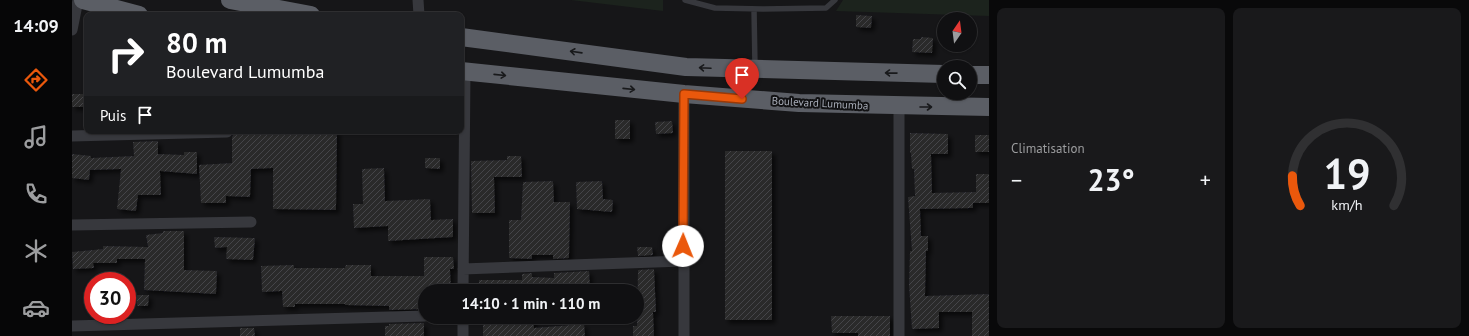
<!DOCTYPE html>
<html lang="fr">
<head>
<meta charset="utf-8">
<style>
	body { margin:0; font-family:"PT Sans",sans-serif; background:#19191b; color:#f1f3f6; height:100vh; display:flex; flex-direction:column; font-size:15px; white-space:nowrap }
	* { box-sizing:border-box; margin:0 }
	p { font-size:13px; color:#9c9d9f }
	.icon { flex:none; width:22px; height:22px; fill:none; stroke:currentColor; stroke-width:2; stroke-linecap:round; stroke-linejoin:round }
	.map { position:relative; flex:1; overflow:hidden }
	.panel { display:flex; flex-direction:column; gap:8px; padding:8px; background:#09090a; width:480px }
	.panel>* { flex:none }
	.top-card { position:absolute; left:12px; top:12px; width:380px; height:122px; border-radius:8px; box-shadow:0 1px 3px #0004,0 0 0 1px #303032; background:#202124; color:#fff; overflow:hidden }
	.needle { width:26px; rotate:14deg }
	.tools { position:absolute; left:865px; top:12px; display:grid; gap:8px }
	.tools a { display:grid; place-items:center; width:40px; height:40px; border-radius:50%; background:#101012; box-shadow:0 1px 3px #0004,0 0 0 1px #303032; font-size:20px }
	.speed { position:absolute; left:12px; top:272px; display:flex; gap:8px; font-size:20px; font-weight:700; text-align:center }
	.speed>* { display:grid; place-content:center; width:52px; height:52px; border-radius:50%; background:#101012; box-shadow:0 1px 3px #0004,0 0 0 1px #303032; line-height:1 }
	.speed .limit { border:6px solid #d22; background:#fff; color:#111 }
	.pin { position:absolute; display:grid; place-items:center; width:34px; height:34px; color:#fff; margin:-41px -17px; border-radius:50% 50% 50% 0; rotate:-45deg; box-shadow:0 0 4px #0007 }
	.pin .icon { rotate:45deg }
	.me { position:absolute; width:44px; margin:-22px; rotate:1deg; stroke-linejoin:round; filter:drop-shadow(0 0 3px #0008) }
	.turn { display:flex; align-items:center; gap:14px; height:84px; padding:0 16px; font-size:18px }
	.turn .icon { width:52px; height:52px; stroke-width:2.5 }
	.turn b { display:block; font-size:28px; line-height:34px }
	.then { display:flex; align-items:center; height:38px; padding:0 16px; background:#0003; gap:8px; font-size:15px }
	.big { font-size:30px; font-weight:600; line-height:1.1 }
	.panel .tile { flex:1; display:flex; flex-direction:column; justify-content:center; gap:6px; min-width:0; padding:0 14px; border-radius:8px; background:#19191b }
	.panel .dial { align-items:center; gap:0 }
	.dial svg { height:104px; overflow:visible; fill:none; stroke:#303032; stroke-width:7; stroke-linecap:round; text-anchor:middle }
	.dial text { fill:#f1f3f6; stroke:none }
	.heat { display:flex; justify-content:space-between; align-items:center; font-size:22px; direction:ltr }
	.panel .tiles { flex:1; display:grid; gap:8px; grid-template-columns:repeat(2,1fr) }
	.trip { position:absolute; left:346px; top:284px; width:226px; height:40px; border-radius:20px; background:#101012; box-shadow:0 1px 3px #0004,0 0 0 1px #303032; font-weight:600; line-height:40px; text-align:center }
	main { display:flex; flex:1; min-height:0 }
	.tabs { display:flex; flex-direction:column; width:72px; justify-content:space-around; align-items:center; background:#060607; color:#9c9d9f }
	.tabs .icon { width:28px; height:28px }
	.tabs .selected { color:#ea580c }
	.tabs b { font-size:18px; color:#f1f3f6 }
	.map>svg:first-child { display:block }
	.garden { fill:#1c231d }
	.building { fill:url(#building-hatch); filter:url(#shadow) }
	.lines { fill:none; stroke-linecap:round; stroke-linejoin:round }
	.service { stroke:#37383d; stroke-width:5.5 }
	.minor { stroke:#37383d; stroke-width:11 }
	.trunk { stroke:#5b5e65; stroke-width:18 }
	.oneway { stroke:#18191b }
	.route-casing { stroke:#983908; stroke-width:10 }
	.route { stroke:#ea580c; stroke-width:7 }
	.labels { text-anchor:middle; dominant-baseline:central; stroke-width:4; stroke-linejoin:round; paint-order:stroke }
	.street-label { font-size:11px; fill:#a8adb8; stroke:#111113 }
</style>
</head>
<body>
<main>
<nav class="tabs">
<b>14:09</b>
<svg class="icon selected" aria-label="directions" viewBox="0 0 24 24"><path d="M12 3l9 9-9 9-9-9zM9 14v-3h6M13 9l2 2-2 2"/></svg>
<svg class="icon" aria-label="music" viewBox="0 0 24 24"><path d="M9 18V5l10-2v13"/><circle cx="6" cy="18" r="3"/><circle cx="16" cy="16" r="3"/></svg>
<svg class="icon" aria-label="phone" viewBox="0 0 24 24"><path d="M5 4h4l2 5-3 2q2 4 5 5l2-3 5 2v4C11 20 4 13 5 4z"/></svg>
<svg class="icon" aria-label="climate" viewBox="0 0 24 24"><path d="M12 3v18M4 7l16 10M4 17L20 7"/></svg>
<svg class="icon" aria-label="car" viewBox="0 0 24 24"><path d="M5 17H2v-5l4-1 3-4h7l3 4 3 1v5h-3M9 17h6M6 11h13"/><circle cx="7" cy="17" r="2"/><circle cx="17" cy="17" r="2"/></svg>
</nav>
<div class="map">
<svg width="917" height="336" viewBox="0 0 917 336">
	<defs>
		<pattern id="building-hatch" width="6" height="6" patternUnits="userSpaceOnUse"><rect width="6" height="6" fill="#29292c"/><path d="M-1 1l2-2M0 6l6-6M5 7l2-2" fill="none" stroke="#454548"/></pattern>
		<filter id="shadow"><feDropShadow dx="3.5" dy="3.5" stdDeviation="2" flood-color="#0009"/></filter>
	</defs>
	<rect width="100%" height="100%" fill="#161618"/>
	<path class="garden" d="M499,0H591V11Z
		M771,0H917V16L764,11Z"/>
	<path class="building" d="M784,15L800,16L799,28L784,27Z
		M849,37L861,38L860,53L840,52L841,39H849Z
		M0,94H15V107H0Z
		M543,120H558V139H543Z
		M600,121L601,133L584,134L583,122Z
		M178,131H265L264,210L201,209V168L179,169L178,197L154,196V203H129L127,165L160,163V137L162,133H178Z
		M838,133L876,134V154H859L860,193L904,192V174H917V203H901V208L848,209L849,236H856V251H854L853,296L917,294V336H900V312H867V328L840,329L837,285L838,251H840L836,197L843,196L842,169H840L839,153H838Z
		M903,135H917V152H903Z
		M86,141V154L112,155V152H125V174L88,171L89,195H66L64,211L45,209L49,169L18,170L17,180L0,178V154L19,156V158L62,156L61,142Z
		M653,151H700V320H653Z
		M435,156H449L450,177H422L423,213H400L399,161L435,160Z
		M353,158H368V169L353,168Z
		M312,168L313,201L358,199L359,220L381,219V237L316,241V226L282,228L281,204H291L290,169Z
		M481,181L482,202H498L497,258L481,259V255H460V259L437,258V220H449L451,182Z
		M530,181L531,199L541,200L540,212L505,209L504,182Z
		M91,231H112V270L145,271L144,294L72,290L73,259H45V263H21L22,268L1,269L0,252L31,249V246L76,247L74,235L91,233Z
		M142,237L183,238L181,260L154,259L155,247L143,248Z
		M565,247H580L581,255L566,256Z
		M352,257H381L382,269H378L379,291H353V308L351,309L317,310V306L273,305V304H223V307H211L210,291L190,292L189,266L222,265V268H273L274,265H299V276H352Z
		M582,269L584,312H581L582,336H561V326H565L566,270Z
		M517,271L518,288L480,291H407V280H450V274L460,273V277L482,278V273Z
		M65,295H77L76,306H65Z
		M759,316H818V336H786V333H760Z
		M441,317H462V328L512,324L513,336H411V325L441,324Z
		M352,323V336H313V326H317V324Z
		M168,328H182L183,336H168Z"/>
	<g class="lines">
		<path class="service" d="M613,0L643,8L691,9L754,8L763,0
			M682,9L683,67"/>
		<path class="minor" d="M346,0L347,15
			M0,30L6,0
			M0,136L155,132
			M0,225L179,222
			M391,269L611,261
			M391,291L393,71
			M391,317V336
			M0,326L353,316
			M612,336V94
			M827,336V106"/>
		<path class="trunk" d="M11,0L67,15
			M158,0L239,15
			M389,37L614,67L872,74
			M389,71L612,94L727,103L917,107
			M898,75H917"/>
	</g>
	<defs><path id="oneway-shaft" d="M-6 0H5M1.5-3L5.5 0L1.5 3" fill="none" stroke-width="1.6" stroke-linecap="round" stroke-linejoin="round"/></defs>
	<g class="oneway">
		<use href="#oneway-shaft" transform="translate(504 52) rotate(-172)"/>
		<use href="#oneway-shaft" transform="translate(633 68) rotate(-177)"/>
		<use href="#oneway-shaft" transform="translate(819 73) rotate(-179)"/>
		<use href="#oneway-shaft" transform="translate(428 75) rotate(6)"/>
		<use href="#oneway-shaft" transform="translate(557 89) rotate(6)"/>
		<use href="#oneway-shaft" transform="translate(854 107)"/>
	</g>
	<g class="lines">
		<defs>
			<path id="route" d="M611,246L612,94L670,99"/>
		</defs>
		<use href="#route" class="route-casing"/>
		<use href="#route" class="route"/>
	</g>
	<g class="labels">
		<g class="street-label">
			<text transform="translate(748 103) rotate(3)">Boulevard Lumumba</text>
		</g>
	</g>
</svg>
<div class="tools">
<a><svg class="needle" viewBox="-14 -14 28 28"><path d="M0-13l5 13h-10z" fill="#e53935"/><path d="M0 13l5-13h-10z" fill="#9c9d9f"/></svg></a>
<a><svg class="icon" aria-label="search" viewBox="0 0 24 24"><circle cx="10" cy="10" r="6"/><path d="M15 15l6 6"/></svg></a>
</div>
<div class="speed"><div class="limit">30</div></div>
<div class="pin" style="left:670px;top:99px;background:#d93025"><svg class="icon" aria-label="arrive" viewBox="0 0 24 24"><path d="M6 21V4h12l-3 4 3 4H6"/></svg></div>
<svg class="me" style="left:611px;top:246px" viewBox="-20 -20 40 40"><circle r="19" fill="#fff"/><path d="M0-13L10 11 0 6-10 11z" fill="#ea580c"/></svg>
<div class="trip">14:10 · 1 min · 110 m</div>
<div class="top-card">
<div class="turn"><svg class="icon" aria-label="right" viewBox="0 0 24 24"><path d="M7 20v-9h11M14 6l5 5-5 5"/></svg><div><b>80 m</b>Boulevard Lumumba</div></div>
<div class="then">Puis<svg class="icon" aria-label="arrive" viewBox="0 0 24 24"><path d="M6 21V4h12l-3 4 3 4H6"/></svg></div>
</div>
</div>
<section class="panel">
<div class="tiles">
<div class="tile"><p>Climatisation</p>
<div class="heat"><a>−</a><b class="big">23°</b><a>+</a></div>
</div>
<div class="tile dial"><svg viewBox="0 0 100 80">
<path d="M14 69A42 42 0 1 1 86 69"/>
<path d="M14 69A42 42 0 0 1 8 46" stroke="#ea580c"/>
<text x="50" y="56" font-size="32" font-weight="700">19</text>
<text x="50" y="72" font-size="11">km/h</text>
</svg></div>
</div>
</section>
</main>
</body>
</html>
